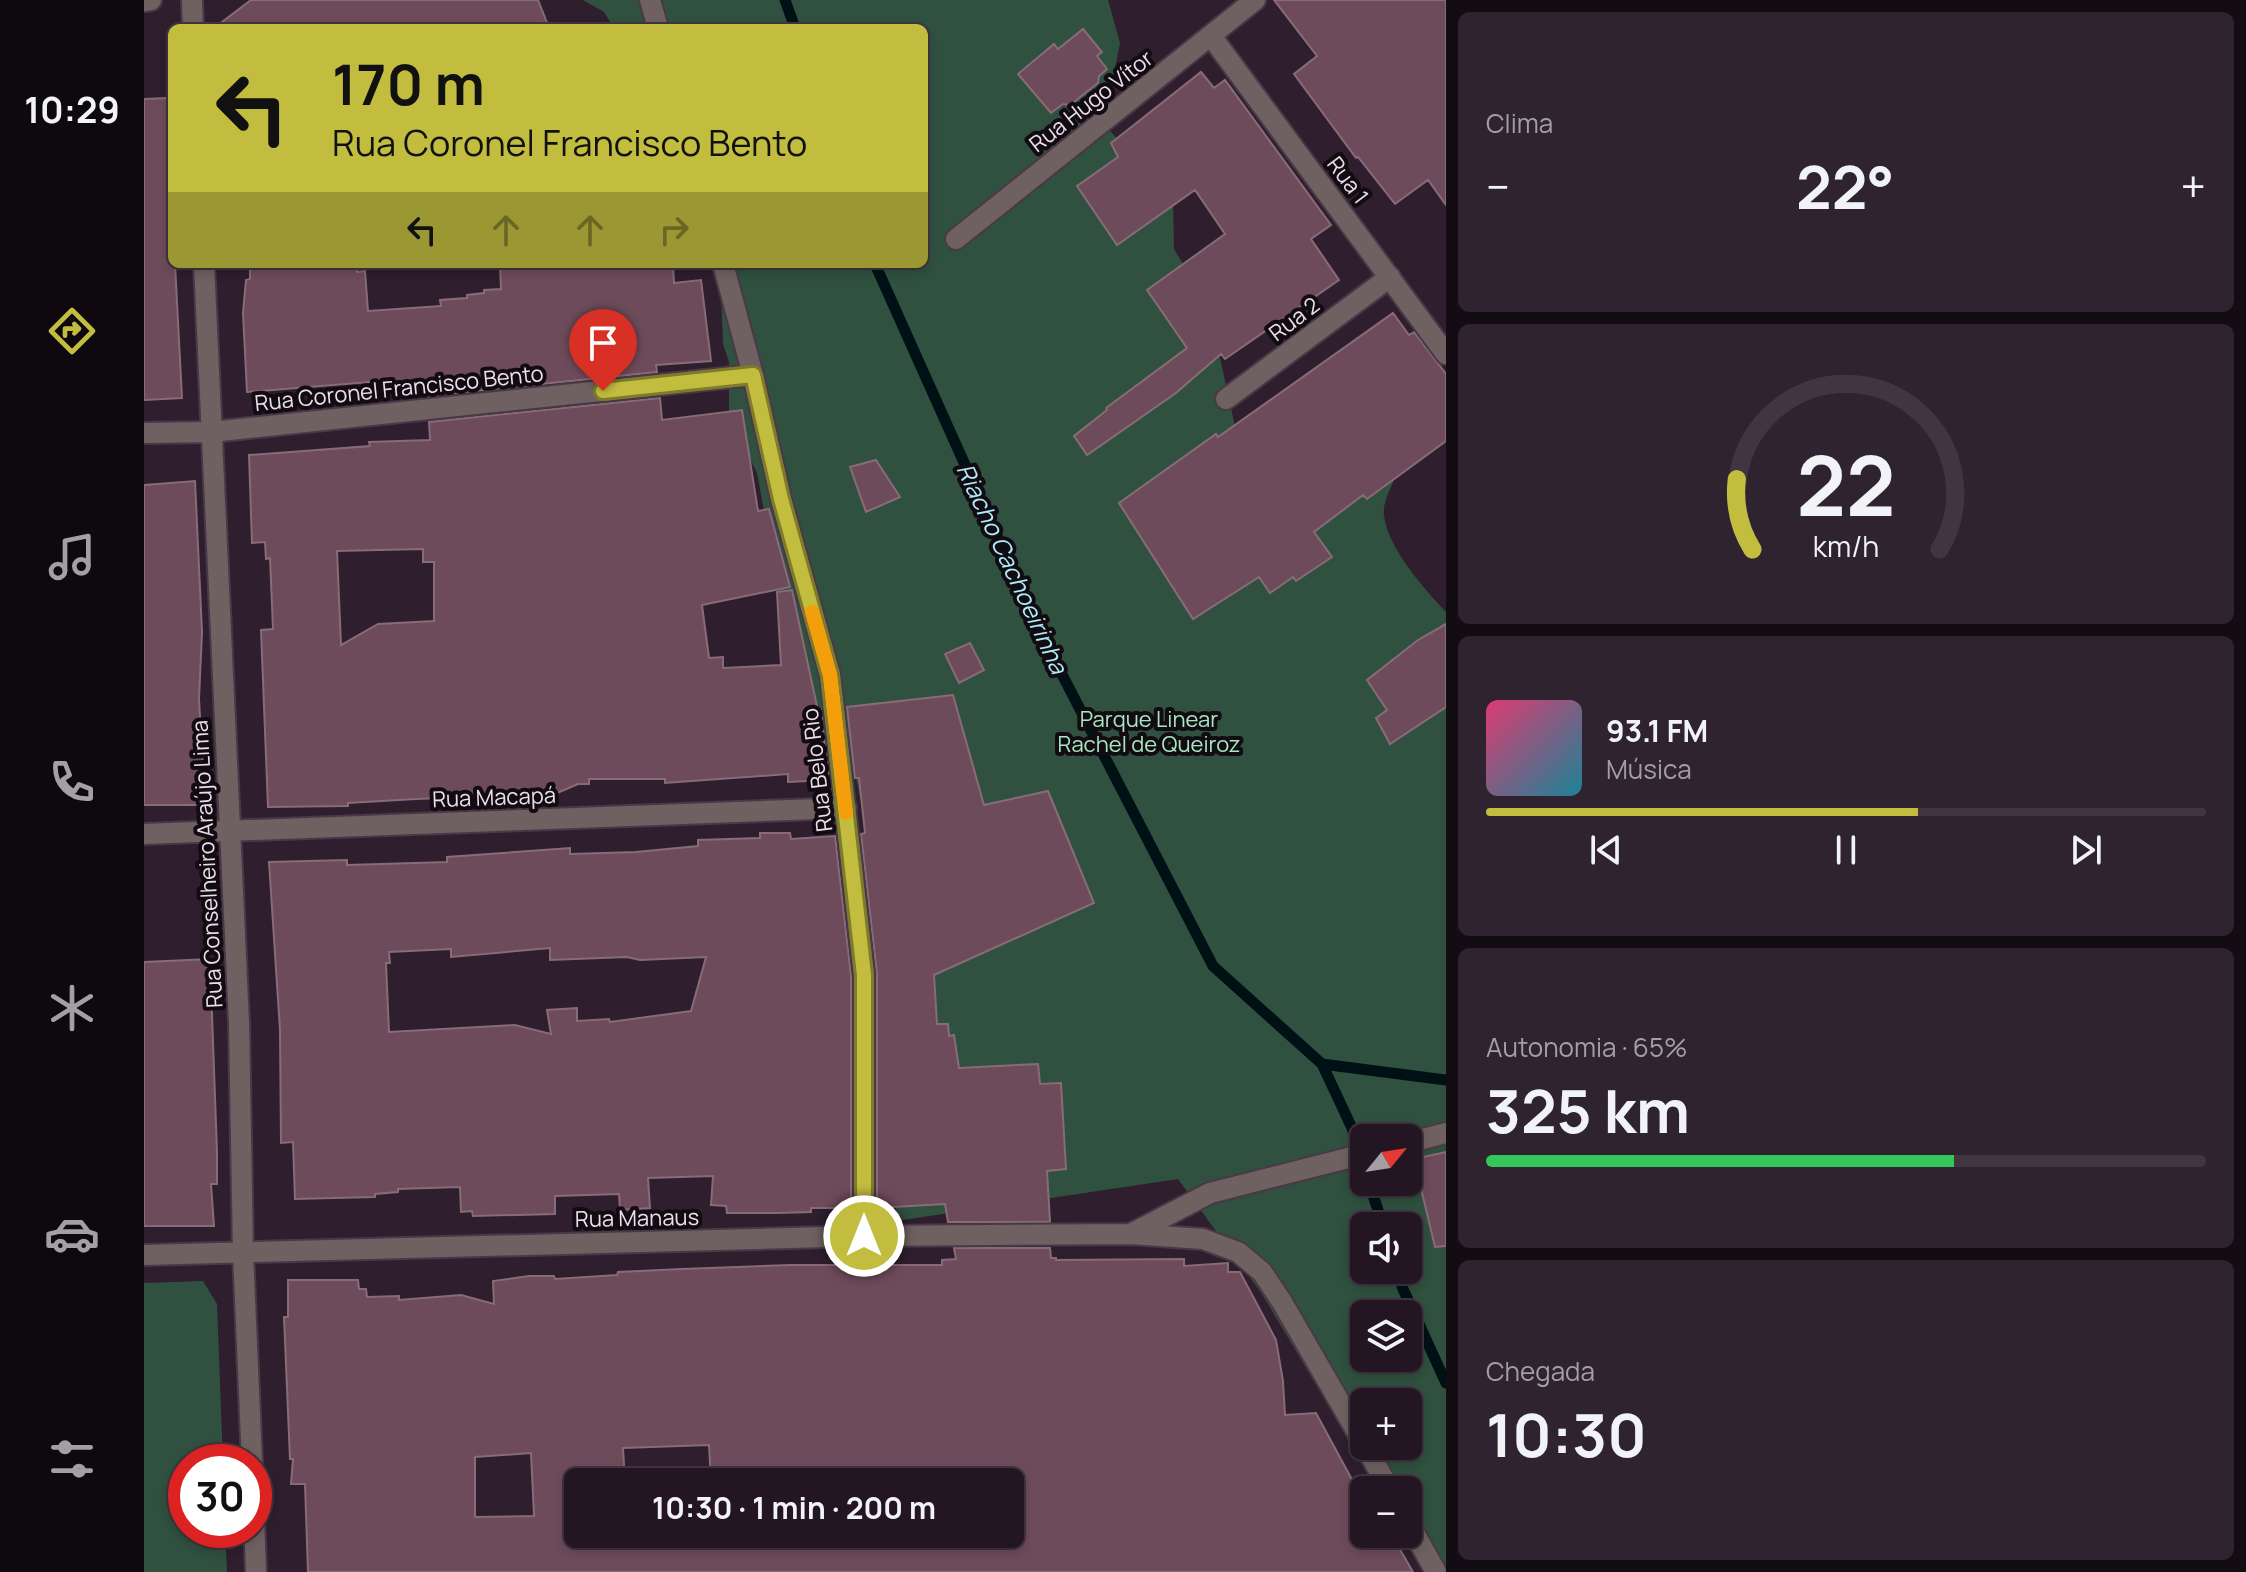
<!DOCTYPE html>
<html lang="pt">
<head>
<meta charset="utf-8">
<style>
	body { margin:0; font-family:Manrope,sans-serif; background:#2f232f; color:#f1f3f6; height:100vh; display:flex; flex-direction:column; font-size:30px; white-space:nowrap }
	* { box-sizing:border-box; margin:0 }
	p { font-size:26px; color:#a39fa5 }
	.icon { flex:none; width:44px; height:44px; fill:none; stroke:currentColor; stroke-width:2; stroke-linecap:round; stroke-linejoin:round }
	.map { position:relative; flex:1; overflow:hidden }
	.sheet { display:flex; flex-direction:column; gap:12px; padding:12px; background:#130c13; width:800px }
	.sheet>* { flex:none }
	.guide { position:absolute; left:24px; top:24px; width:760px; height:244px; border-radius:12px; box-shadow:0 4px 12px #0003,0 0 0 2px #403540; background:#c2bd3f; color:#111; overflow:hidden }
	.needle { width:52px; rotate:60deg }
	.tools { position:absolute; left:1206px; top:1124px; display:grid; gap:16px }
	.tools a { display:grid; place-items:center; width:72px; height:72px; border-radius:12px; background:#231622; box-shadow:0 4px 12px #0003,0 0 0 2px #403540; font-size:40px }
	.speed { position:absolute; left:24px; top:1444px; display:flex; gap:16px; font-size:40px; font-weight:700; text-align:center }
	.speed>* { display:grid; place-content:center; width:104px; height:104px; border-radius:50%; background:#231622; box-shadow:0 4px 12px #0003,0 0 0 2px #403540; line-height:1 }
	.speed .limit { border:12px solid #d22; background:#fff; color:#111 }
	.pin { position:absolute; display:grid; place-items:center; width:68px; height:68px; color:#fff; margin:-82px -34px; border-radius:50% 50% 50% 0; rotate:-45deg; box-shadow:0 0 8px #0007 }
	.pin .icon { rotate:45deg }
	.me { position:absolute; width:88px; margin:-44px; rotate:0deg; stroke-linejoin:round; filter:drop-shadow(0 0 6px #0008) }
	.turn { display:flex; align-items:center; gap:28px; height:168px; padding:0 32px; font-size:36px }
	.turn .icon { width:104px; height:104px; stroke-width:2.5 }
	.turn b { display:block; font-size:56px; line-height:68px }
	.lanes { display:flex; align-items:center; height:76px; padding:0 32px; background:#0003; justify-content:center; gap:40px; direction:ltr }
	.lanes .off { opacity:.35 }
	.big { font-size:60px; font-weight:700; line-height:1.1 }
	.sheet .widget { flex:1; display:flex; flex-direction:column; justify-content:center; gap:12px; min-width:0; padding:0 28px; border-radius:12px; background:#2f232f }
	.sheet .dial { align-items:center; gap:0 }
	.dial svg { height:208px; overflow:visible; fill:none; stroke:#403540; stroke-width:7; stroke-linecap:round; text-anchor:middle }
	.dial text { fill:#f1f3f6; stroke:none }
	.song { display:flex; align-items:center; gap:24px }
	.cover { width:96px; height:96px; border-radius:12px; background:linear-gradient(135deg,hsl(340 70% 55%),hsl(190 70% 35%)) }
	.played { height:8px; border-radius:4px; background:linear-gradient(90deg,#c2bd3f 60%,#403540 60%) }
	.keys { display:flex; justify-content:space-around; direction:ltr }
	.heat { display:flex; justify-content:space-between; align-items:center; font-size:44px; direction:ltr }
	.charge { height:12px; border-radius:6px; background:linear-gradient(90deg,#34c759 65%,#403540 0) }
	.trip { position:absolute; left:420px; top:1468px; width:460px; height:80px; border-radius:12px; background:#231622; box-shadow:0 4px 12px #0003,0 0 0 2px #403540; font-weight:700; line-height:80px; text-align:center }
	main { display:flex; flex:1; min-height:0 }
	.menu { display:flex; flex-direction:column; width:144px; justify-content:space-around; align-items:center; background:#0e090e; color:#a39fa5 }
	.menu .icon { width:56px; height:56px }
	.menu .selected { color:#c2bd3f }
	.menu b { font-size:36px; color:#f1f3f6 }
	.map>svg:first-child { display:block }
	.green { fill:#30513f; fill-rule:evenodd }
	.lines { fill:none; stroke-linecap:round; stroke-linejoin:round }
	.stream { stroke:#001116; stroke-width:11 }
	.building { fill:#6e4b5a; stroke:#876c77; stroke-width:2; fill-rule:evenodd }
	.street-casing { stroke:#493948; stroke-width:24 }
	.street { stroke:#6f6161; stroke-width:20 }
	.route-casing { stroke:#7e7b29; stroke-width:20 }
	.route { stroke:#c2bd3f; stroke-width:14 }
	.slow { stroke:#f59e0b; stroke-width:14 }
	.labels { text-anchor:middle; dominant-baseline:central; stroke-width:8; stroke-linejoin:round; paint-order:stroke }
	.street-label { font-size:22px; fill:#ebdfea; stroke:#120b12 }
	.park-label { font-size:22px; fill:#a6e6c1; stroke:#120b12 }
	.water-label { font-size:24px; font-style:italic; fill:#adecf9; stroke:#120b12 }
</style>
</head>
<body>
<main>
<nav class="menu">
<b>10:29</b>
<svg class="icon selected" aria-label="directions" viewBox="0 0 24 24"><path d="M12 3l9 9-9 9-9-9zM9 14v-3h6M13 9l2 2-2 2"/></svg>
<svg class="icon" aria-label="music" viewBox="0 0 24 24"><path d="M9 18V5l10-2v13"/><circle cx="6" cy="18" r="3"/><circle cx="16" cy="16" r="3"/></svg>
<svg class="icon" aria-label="phone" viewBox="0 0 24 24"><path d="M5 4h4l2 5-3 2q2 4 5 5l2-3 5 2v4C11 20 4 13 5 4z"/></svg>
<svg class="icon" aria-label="climate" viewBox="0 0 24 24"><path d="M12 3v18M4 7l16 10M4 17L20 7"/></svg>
<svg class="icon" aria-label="car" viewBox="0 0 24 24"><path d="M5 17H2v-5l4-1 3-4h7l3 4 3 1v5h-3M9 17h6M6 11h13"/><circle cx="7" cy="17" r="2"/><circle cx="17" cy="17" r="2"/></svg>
<svg class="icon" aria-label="filters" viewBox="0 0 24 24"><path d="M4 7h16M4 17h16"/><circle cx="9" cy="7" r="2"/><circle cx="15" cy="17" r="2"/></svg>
</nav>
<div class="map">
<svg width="1302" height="1572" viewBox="0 0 1302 1572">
	<rect width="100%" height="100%" fill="#2f1e2e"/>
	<path class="green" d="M439,0H964L976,43L960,124L1029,201L1030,249L1053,288L1069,326L1096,449L1253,473C1248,486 1238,502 1240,516C1244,548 1280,589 1302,612V1572H1280L1259,1534H1264V1490H1235L1118,1294L1034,1179L752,1221L747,935L712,778L706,765L678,735L640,649L633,582L613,473L585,416V362L579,344L576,264H780V28H470L460,12ZM1220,1138H1264V1182H1220ZM1220,1226H1264V1270H1220ZM1220,1314H1264V1358H1220ZM1220,1402H1264V1446H1220Z
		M59,1281L73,1304L79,1462H42V1530H81L83,1572H0V1283Z"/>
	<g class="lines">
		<path class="stream" d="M641,0L651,28
			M731,264L895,630L1069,966L1178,1064L1302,1080
			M1178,1064L1208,1128L1220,1166
			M1225,1182L1239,1226
			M1253,1270L1259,1289L1302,1383"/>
	</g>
	<path class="building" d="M107,0H394L405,28H70Z
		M1130,0H1302V205L1284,180L1251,204L1214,157L1212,158L1150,74L1173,56Z
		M939,29L958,52L953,56L963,69L955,76L954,83L926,105L919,104L907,113L874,74L910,44L914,49Z
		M1057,72L1070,88L1081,80L1187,225L1167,239L1195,280L1081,359L1077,354L1032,393L943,455L930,436L963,410L962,408L1043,348L1003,290L1081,234L1051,190L973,245L933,186L974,157L967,143Z
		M23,98L28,195V264H31L38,398L0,400V99Z
		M106,264H213V272L221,271L224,311L297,306L296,300L323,298V295L340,293V290L357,289L356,264L529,265L530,283L557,280L567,361L512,365L513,372L283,396V383L238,387V381L103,392L99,313L102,280L106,279Z
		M1249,313L1265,335L1270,332L1302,374V441L1223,499L1219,495L1170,532L1188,557L1152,581L1149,577L1126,593L1115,577L1049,619L975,503L1072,434L1074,437Z
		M516,398L518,420L598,410L614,511L625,509L646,587L558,605L565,658L579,657V668L637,665L633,592L648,590L674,711L677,710L685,780L644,782V774L521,783V779H445V784H434L411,794L272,799L204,803V806L124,807L117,630L129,629L126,558L122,559L121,542L108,543L105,455L226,446L225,442L286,440L285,422ZM279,549V562H290V621L234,624L197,645L193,551Z
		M732,460L756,497L722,512L706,467Z
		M51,481L58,632L55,699L61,805H0V485Z
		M1302,624V707L1246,744L1232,718L1243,710L1223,680L1274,640Z
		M826,643L840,670L815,683L801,654Z
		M809,695L840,805L904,791L950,903L790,975L793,1024H804L805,1036L810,1035L815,1068L894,1064L896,1084L917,1083L922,1169L903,1171L906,1222H804L801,1204L733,1208V974L717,834L721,833L715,778H711L703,707Z
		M616,833H646L647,839L691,836L707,976V1208H667V1212L634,1213H583L582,1206L567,1205L569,1176L504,1178L506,1208L476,1210L475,1194L411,1196V1214L329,1216L328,1211L317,1212L316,1187L254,1189V1192L231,1194V1197L151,1199L149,1142L137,1143L136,1030L125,862L203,860V865L303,862V857L426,848V854L492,852L554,846V840L616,838ZM406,948V960L483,957L496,960L562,957L547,1011L466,1022L465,1019L433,1021V1008L403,1010L407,1034L371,1025L245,1032L242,963H246L245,952L307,949V957Z
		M66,959L73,1152V1184H67L70,1226H0V962Z
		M1302,1152V1246L1291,1247L1270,1159Z
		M810,1248H906L907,1258H912V1260L1040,1259V1266L1084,1263V1272H1096L1132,1340L1139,1381L1141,1415L1172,1413L1212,1487L1211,1522H1220V1534H1247L1269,1572H164L161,1484H147L149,1459H146L140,1317H144V1280H214L215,1289H222L223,1297L255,1296V1300L317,1295L350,1304L349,1281L385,1276H410L411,1279L473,1275L474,1272L538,1269L646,1265H798V1260L812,1259ZM565,1445L567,1482H866V1534H434V1482H481L479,1448ZM387,1453L390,1516L331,1517V1457Z"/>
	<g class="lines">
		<defs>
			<path id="street" d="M48,0L49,28
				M506,0L514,28
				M0,1L7,0
				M1067,36L1302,354
				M812,239L1111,0
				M60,264L95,1023L99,1252L108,1462
				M579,264L609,375L637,499L686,675L720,975V1236
				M1082,399L1246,277
				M0,433L67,432L609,375
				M0,834L702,808
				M1264,1143L1302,1133
				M987,1234L1066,1193L1220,1154
				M0,1255L720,1236L987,1234L1059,1239L1094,1252L1118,1272L1138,1302L1220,1444
				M1221,1446L1246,1490
				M110,1518L112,1572
				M1264,1522L1292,1572"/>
		</defs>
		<use href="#street" class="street-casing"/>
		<use href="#street" class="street"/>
	</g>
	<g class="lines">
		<defs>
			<path id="route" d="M459,391L609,375L637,499L686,675L720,975V1236"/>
		</defs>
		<use href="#route" class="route-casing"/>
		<use href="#route" class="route"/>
		<path class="slow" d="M668,612L686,675L702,813"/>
	</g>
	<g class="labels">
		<g class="street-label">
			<text transform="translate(947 101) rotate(-38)">Rua Hugo Vítor</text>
			<text transform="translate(1204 180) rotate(53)">Rua 1</text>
			<text transform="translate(1150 319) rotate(-37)">Rua 2</text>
			<text transform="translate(255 388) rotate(-6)">Rua Coronel Francisco Bento</text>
			<text transform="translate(673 770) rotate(-97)">Rua Belo Rio</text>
			<text transform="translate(350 797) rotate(-2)">Rua Macapá</text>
			<text transform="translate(63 864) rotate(-93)">Rua Conselheiro Araújo Lima</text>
			<text transform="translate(493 1218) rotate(-1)">Rua Manaus</text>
		</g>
		<g class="park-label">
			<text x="1005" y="719">Parque Linear<tspan x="1005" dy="25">Rachel de Queiroz</tspan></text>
		</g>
		<g class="water-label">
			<text transform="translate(869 568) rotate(65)">Riacho Cachoeirinha</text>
		</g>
	</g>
</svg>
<div class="tools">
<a><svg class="needle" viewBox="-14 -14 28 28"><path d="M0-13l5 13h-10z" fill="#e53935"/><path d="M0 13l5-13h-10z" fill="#a39fa5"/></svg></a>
<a><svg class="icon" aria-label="sound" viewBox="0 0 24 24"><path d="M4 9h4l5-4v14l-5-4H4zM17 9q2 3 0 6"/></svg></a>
<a><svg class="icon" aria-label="layers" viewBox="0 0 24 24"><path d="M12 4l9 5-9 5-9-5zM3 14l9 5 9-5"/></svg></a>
<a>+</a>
<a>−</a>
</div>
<div class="speed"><div class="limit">30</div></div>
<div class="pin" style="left:459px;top:391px;background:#d93025"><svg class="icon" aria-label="arrive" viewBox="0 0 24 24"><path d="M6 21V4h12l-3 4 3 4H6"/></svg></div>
<svg class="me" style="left:720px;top:1236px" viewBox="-20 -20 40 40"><circle r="17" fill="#c2bd3f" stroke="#fff" stroke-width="3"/><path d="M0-11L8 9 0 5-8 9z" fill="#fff"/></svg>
<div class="trip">10:30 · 1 min · 200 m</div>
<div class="guide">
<div class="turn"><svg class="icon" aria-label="left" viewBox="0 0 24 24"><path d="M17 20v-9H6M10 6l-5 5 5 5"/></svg><div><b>170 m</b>Rua Coronel Francisco Bento</div></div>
<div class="lanes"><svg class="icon" aria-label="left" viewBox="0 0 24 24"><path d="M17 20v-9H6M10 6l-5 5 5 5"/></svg><svg class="icon off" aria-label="ahead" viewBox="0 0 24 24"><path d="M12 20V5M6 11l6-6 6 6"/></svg><svg class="icon off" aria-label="ahead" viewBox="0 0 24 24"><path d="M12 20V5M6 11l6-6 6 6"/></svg><svg class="icon off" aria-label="right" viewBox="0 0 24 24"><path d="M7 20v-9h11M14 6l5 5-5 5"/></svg></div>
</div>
</div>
<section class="sheet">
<div class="widget"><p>Clima</p>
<div class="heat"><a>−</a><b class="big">22°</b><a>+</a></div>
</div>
<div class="widget dial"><svg viewBox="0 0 100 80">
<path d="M14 69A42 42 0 1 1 86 69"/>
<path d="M14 69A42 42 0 0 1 8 42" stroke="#c2bd3f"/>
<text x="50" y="56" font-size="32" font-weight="700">22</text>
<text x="50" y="72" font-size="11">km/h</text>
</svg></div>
<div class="widget">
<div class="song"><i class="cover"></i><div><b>93.1 FM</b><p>Música</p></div></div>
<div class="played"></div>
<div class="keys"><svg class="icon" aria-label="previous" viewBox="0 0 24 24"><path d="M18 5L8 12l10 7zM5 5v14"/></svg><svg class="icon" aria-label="pause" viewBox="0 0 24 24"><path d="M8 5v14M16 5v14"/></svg><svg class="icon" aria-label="next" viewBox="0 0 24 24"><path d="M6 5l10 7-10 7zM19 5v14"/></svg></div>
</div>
<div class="widget"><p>Autonomia · 65%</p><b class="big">325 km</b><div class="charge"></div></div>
<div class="widget"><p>Chegada</p><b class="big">10:30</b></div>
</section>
</main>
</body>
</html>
